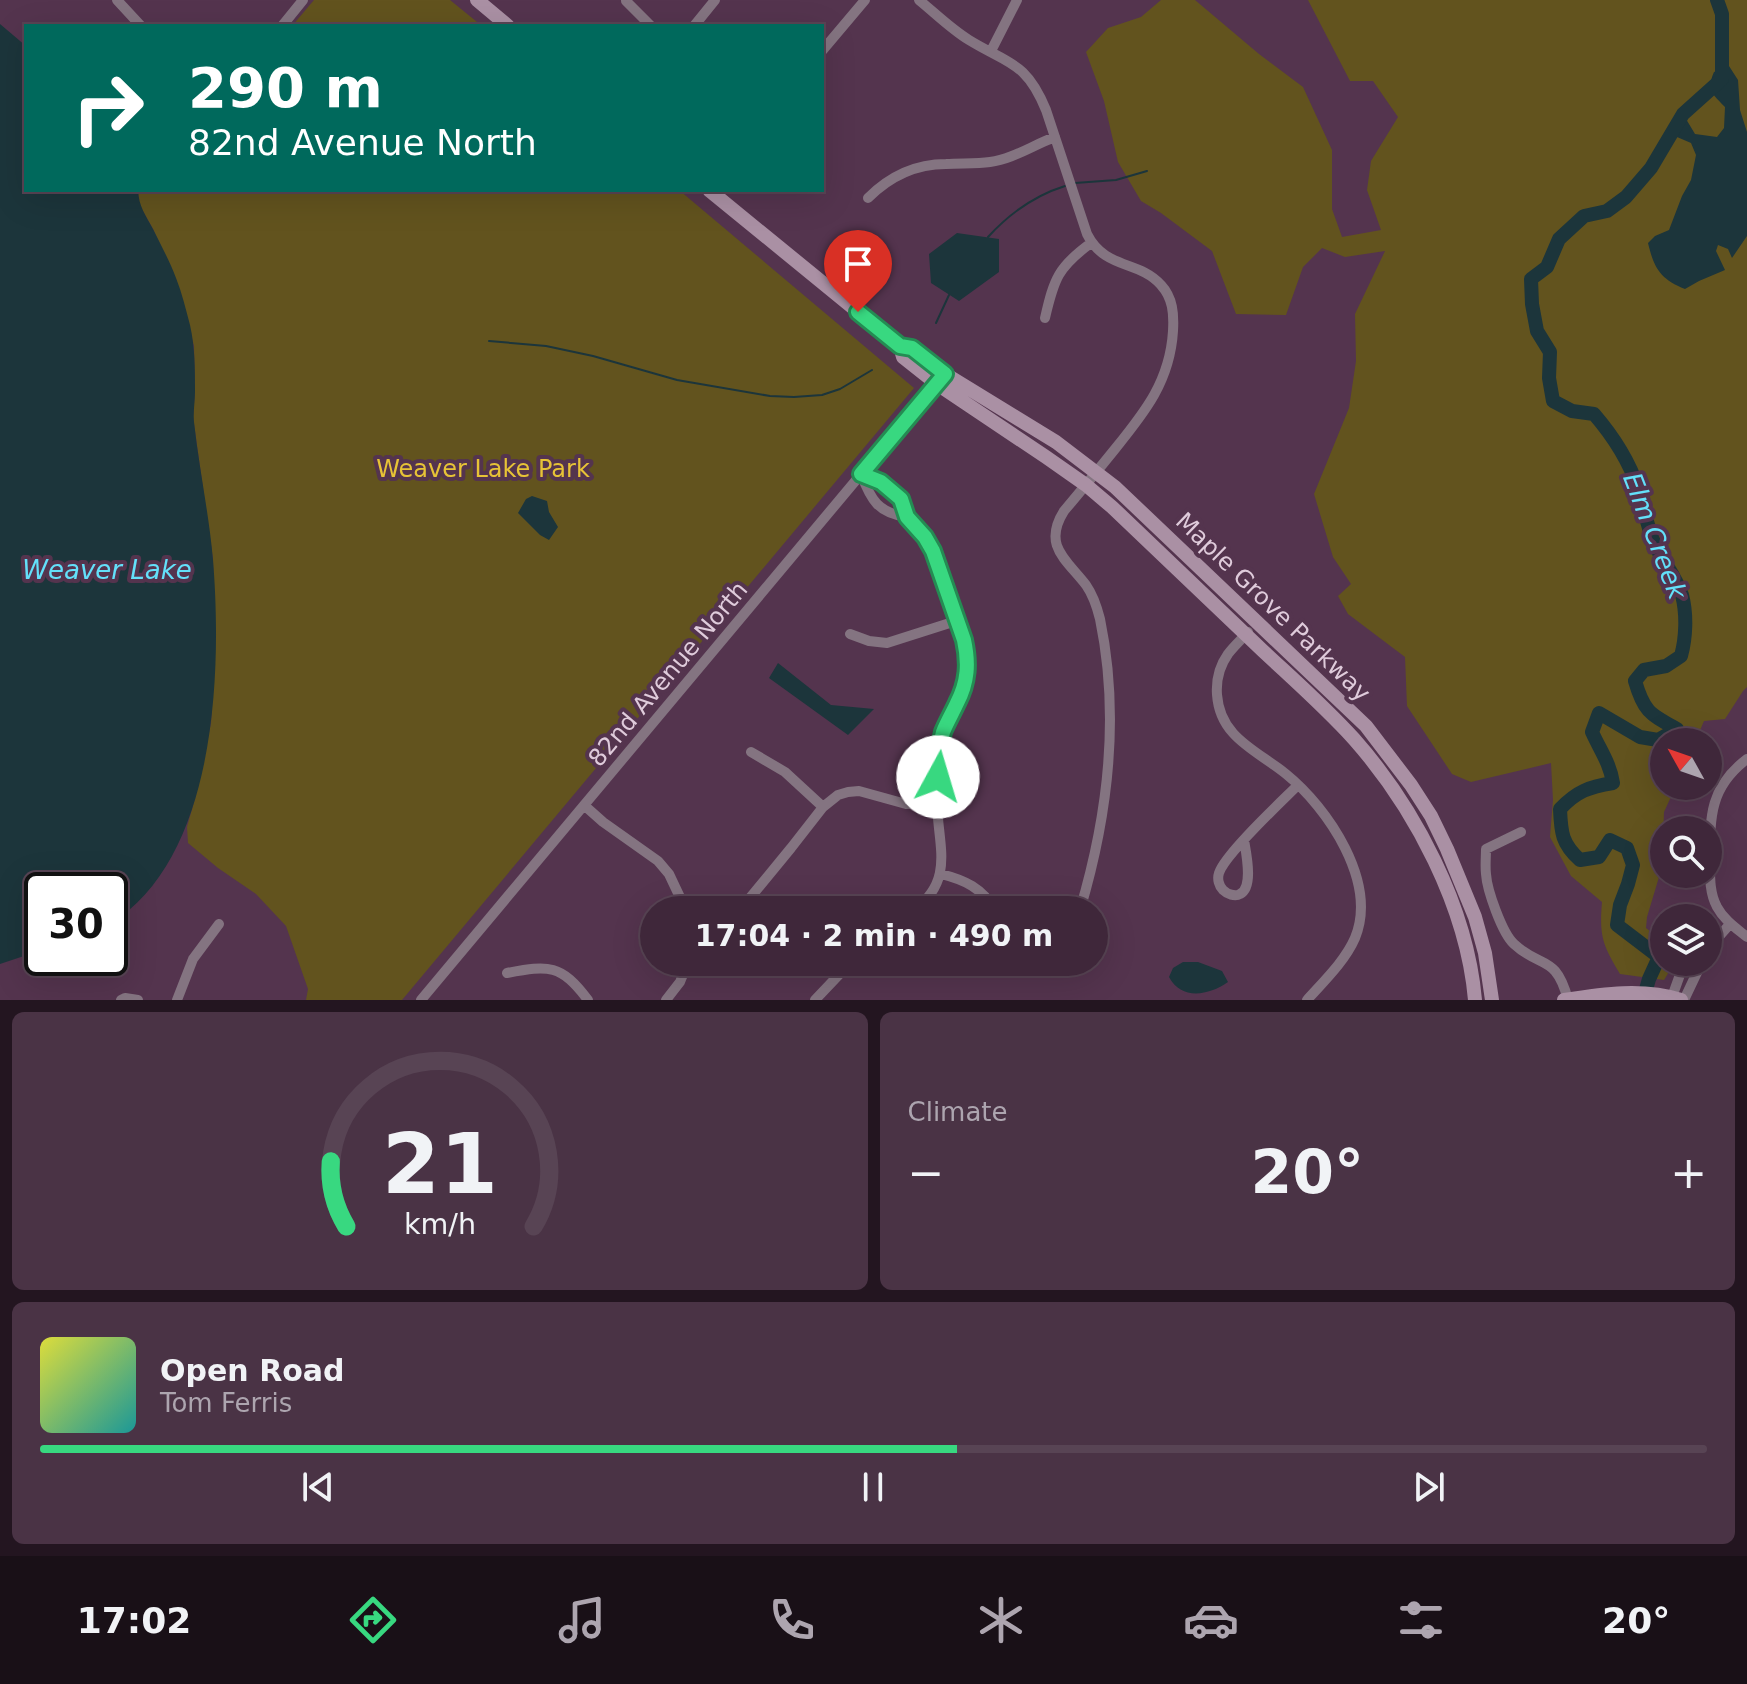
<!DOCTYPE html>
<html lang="en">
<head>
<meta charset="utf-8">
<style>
	body { margin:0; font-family:"DejaVu Sans",sans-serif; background:#4a3345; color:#f1f3f6; height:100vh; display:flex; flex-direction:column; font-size:30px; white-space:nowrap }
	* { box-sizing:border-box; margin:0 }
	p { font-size:26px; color:#ada5af }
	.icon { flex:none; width:44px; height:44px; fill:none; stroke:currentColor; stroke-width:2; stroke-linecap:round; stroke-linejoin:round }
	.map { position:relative; height:1000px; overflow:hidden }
	.panel { display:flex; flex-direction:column; gap:12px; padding:12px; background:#231520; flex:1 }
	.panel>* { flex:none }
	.hud { position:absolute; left:24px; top:24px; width:800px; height:168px; border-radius:0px; box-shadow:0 8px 32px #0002,0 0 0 2px #584454; background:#00695c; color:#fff; overflow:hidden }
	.needle { width:52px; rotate:310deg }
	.buttons { position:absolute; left:1650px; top:728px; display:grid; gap:16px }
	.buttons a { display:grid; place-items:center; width:72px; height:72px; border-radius:50%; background:#3f273a; box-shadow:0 8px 32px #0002,0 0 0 2px #584454; font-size:40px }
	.speed { position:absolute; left:24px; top:872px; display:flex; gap:16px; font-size:40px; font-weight:700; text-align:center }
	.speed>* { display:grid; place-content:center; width:104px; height:104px; border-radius:50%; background:#3f273a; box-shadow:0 8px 32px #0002,0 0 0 2px #584454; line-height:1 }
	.speed .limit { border:4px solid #111; border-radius:12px; background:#fff; color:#111 }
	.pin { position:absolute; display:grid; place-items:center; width:68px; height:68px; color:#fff; margin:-82px -34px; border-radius:50% 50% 50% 0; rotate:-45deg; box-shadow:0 0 8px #0007 }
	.pin .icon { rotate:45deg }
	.me { position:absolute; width:88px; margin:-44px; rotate:6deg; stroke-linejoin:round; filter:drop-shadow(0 0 6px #0008) }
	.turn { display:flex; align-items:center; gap:28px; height:168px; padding:0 32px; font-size:36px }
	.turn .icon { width:104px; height:104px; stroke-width:2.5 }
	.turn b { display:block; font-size:56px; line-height:68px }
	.big { font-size:60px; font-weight:800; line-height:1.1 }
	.panel .tile { flex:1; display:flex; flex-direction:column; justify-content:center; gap:12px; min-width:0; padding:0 28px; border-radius:12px; background:#4a3345 }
	.panel .dial { align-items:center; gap:0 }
	.dial svg { height:208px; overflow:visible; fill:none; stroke:#584454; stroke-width:7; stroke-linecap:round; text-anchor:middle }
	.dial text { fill:#f1f3f6; stroke:none }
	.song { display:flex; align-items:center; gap:24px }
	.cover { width:96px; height:96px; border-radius:12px; background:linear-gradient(135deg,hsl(60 70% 55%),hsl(180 70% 35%)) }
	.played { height:8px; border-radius:4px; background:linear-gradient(90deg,#38d880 55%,#584454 55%) }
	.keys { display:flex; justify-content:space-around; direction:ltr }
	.heat { display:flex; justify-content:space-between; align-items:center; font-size:44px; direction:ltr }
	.panel .tiles { flex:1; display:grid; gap:12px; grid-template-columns:1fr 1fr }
	.tile:last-child { grid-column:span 2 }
	.trip { position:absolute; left:640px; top:896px; width:468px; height:80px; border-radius:40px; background:#3f273a; box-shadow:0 8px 32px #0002,0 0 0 2px #584454; font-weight:800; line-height:80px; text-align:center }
	.tab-bar { display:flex; height:128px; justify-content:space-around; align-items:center; background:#191017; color:#ada5af }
	.tab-bar .icon { width:56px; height:56px }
	.tab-bar .on { color:#38d880 }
	.tab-bar b { font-size:36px; color:#f1f3f6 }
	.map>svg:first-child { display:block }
	.green { fill:#62531e }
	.water { fill:#1c353b }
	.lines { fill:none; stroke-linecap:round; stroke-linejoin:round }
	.stream { stroke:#1c353b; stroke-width:2 }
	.river { stroke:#1c353b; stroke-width:14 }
	.street { stroke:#847481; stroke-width:10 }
	.secondary { stroke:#aa90a4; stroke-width:14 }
	.route-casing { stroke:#248c53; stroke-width:20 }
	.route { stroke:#38d880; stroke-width:14 }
	.labels { text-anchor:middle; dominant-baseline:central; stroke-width:8; stroke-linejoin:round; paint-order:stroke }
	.park-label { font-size:24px; fill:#e7c336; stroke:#54344e }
	.street-label { font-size:24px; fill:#dfcbdb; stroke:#54344e }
	.water-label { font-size:26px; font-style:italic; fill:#63e0fa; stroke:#54344e }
</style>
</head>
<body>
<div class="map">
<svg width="1747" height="1000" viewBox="0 0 1747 1000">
	<rect width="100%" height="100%" fill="#54344e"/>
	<path class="green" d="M314,0H450L482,26H292Z
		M1161,0H1195L1259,54L1303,87L1332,150V209L1342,237L1381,230L1367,190L1371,161L1398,117L1373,81H1350L1308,0H1747V687L1743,691L1725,719L1704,721L1695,742H1664V786H1676L1664,812L1662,867L1647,917L1646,928L1664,942V962H1675L1664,980L1620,974C1603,945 1599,937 1602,902L1571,876L1550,837L1553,800L1551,763L1471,782L1452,774L1407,706L1405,657L1348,614L1338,596L1351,584L1333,557L1314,494L1349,408L1356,361L1355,314L1385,251L1345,257L1322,248L1303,267L1286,315L1236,314L1212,251L1161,213L1141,201L1118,162L1104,101L1086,52L1108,28L1141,17Z
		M138,190H679L914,388L402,1000H306L308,989L286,926L256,894L218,868L188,843L187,827L196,795L211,723L215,656L213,559L193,417L195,391L194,346L176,279L153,229L139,204Z"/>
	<path class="water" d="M0,24L26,46V190H138C139,207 145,214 153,229C161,245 170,262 176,278C182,293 186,310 190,325C195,347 195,369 195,391C195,402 193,412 194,422C199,468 209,514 213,560C222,672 217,858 110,924V890H42V950L0,964Z
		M1729,66L1738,80L1740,110L1747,132V236L1732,258L1728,249L1718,245L1716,251L1725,270L1699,281L1685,289C1660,279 1654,268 1648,243L1655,236L1669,230L1682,196L1691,180L1696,155L1691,143L1670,134L1683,114L1695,134L1717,137L1724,128L1725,107C1713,95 1706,90 1714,72Z
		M957,233L999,239V272L959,301L931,283L929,254Z
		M532,496L547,501L549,512L558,527L549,540L540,535L518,513L526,499Z
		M778,663L831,705L874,709L848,735L769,678Z
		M1183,962H1198L1222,971L1228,982C1208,996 1181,1000 1169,977L1173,968Z"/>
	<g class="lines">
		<path class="stream" d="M1075,183L1116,180L1147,171
			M988,237C1009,214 1036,195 1065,186
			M936,323L949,295
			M489,341L546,346L593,356L677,380L770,396L794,397L822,395L840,389L872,370"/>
		<path class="river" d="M1643,1000L1649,979L1659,957L1617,925L1620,905L1628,884L1633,865L1627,848L1610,840L1599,857L1580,860C1562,844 1561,833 1560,809C1577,791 1589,787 1613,783C1610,763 1600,750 1592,732L1599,713L1640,737L1658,740L1677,729C1650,714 1644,712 1635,681L1644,670L1666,666L1681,656C1686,638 1687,614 1682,595C1676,577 1664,563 1656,547C1647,528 1644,507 1638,488C1629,461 1613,436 1594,414L1572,411L1553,401L1549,378L1550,352L1537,331L1532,304L1531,279L1547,267L1559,239L1584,216L1607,211L1626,197L1651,168L1683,114L1722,79V14L1717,0"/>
		<path class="street" d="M117,0L141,26
			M919,0C935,13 951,29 969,40C1008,64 1026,61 1046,110L1087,234C1105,270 1139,260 1161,285C1173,298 1174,314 1173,331C1170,381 1145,412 1115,449C1098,470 1081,491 1064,511C1042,546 1067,560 1086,585C1093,595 1097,607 1100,619C1120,716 1108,816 1080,910
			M626,1L651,26
			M282,26L303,0
			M694,26L715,0
			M822,51L865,0
			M991,51L1017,0
			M868,198C890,176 915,164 946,164C961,163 976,164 990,162C1013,159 1033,145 1055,137
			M1045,318C1054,279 1058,267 1091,243
			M861,474C874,479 888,484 898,495C904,502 903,509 907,517C909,521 913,523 916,526C922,534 928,542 933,551C941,568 946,586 951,603C958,626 971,649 967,674C963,703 941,725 939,754C937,770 936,787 937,803C938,846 955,880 914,910
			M861,474C871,500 878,513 907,517
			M1248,632C1242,639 1234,646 1228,654C1211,678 1214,712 1233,733C1247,749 1269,760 1286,774C1328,808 1378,882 1355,938C1345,961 1324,981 1307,1000
			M850,634L869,641L887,643L956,621
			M751,752L785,772L823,807
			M1747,759C1710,787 1710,816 1710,858C1710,875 1709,892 1717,907C1724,920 1736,928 1747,937
			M585,806L603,822L658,861L669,874L686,910
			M1521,832L1486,849C1486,857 1485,866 1486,874C1487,890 1502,933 1514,944C1541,969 1556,954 1568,1000
			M1244,840C1246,853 1254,887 1240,894C1235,897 1227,894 1223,890C1219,886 1217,879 1219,873C1225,854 1281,802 1298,785
			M941,874C965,880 982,888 995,910
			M740,910L791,848L823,807L838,795L848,792L859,791L906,804L937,803
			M1708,949L1730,924
			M507,973C549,965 561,964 588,1000
			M1672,997L1682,969L1690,962
			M121,1000L125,998L138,1000
			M177,1000L193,959L219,924
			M421,1000L939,381
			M666,1000L680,982L688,962
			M815,1000L851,962
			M1684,1000L1702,962"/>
		<path class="secondary" d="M477,0L508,26
			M709,190L900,346L912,348L945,374L1056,442L1115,487L1366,726L1411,785L1431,816L1447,849L1475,917L1485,953L1492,1000
			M900,346L903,357L937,384L1046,457L1086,485L1112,507C1162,555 1212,602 1262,650C1293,679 1325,707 1354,739C1415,808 1467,907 1475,1000
			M1564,1000C1603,994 1643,988 1681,1000"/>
	</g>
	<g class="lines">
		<defs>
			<path id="route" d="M858,312L900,346L912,348L945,374L861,474L881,482L901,499L907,517L925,537L933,551L964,640C969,663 968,682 957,703C953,712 947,722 943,732C939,747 939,762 938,777"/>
		</defs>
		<use href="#route" class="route-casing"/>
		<use href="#route" class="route"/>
	</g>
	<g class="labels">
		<g class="park-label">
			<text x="483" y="469">Weaver Lake Park</text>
		</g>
		<g class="street-label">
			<text transform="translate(1273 607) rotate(44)">Maple Grove Parkway</text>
			<text transform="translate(668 674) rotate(-50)">82nd Avenue North</text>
		</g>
		<g class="water-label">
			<text transform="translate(1655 536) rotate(69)">Elm Creek</text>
			<text x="107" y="570">Weaver Lake</text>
		</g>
	</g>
</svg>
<div class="buttons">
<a><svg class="needle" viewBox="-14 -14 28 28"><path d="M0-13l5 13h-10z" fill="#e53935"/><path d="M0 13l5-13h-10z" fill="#ada5af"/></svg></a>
<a><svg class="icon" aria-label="search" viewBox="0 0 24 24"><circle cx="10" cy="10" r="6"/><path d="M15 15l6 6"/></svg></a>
<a><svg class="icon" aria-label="layers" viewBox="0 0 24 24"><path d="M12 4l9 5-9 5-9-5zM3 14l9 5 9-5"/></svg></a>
</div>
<div class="speed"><div class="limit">30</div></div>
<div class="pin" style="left:858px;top:312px;background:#d93025"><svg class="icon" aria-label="arrive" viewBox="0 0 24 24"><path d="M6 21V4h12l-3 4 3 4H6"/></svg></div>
<svg class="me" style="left:938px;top:777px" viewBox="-20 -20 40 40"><circle r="19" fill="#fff"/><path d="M0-13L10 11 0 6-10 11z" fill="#38d880"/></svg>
<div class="trip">17:04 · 2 min · 490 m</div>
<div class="hud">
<div class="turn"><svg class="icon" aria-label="right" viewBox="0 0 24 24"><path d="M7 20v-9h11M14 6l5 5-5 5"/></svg><div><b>290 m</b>82nd Avenue North</div></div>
</div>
</div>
<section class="panel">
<div class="tiles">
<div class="tile dial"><svg viewBox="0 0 100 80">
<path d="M14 69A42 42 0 1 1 86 69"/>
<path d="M14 69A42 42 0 0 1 8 44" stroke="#38d880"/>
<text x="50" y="56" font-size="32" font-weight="700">21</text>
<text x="50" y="72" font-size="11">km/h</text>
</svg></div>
<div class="tile"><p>Climate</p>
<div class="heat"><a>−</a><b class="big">20°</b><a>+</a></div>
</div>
<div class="tile">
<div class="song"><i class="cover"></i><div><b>Open Road</b><p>Tom Ferris</p></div></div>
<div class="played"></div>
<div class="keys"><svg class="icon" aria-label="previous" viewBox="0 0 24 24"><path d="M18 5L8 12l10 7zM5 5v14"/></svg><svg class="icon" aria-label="pause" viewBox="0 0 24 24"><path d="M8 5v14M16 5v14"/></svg><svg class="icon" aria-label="next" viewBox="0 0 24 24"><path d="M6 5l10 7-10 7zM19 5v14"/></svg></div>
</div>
</div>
</section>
<nav class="tab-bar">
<b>17:02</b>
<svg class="icon on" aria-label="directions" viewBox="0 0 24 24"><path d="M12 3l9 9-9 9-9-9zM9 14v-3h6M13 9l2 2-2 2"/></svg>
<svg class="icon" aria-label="music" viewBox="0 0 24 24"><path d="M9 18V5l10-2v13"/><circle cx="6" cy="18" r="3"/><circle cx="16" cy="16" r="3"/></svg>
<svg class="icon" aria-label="phone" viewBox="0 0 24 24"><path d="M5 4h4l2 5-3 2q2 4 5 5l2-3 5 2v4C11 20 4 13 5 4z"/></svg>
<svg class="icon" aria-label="climate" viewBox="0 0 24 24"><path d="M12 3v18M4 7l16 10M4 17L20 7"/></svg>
<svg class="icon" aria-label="car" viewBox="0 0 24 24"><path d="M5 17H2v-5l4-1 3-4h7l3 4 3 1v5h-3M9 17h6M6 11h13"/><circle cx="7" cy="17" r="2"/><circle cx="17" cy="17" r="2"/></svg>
<svg class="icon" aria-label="filters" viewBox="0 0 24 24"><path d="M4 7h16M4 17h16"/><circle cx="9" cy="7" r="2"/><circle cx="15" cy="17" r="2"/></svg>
<b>20°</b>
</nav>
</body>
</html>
